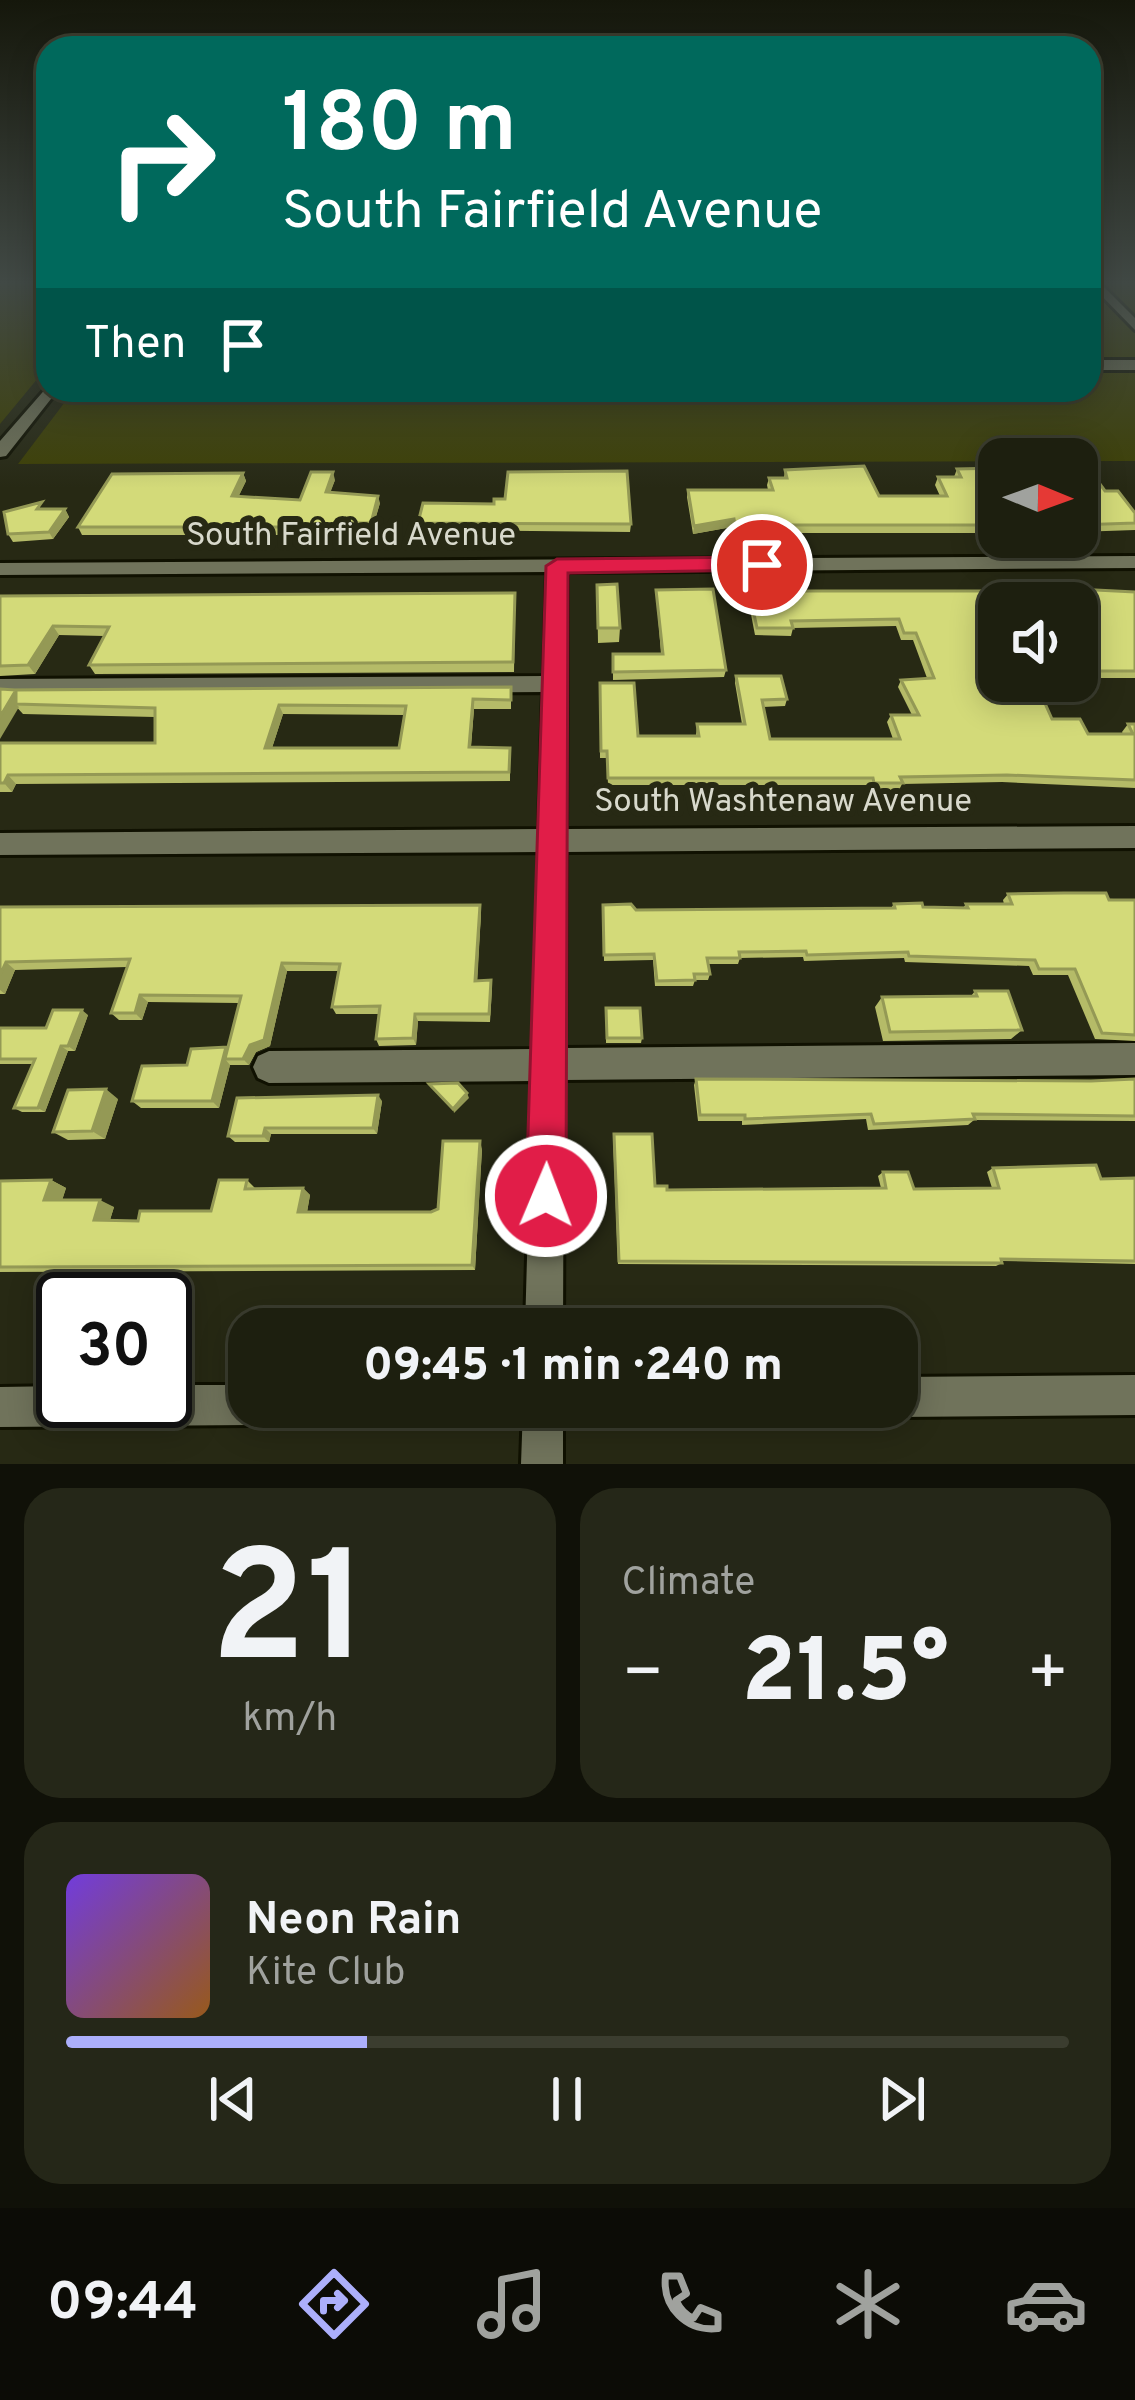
<!DOCTYPE html>
<html lang="en">
<head>
<meta charset="utf-8">
<style>
	body { margin:0; font-family:Overpass,sans-serif; background:#252718; color:#f1f3f6; height:100vh; display:flex; flex-direction:column; font-size:45px; white-space:nowrap }
	* { box-sizing:border-box; margin:0 }
	p { font-size:39px; color:#a0a29e }
	.icon { flex:none; width:66px; height:66px; fill:none; stroke:currentColor; stroke-width:2; stroke-linecap:round; stroke-linejoin:round }
	.map { position:relative; height:1464px; overflow:hidden }
	.details { display:flex; flex-direction:column; gap:24px; padding:24px; background:#101108; flex:1 }
	.details>* { flex:none }
	.banner { position:absolute; left:36px; top:36px; width:1065px; height:366px; border-radius:36px; box-shadow:0 6px 30px #0003,0 0 0 3px #3b3d2f; background:#00695c; color:#fff; overflow:hidden }
	.needle { width:78px; rotate:91deg }
	.fabs { position:absolute; left:978px; top:438px; display:grid; gap:24px }
	.fabs a { display:grid; place-items:center; width:120px; height:120px; border-radius:24px; background:#1d1f0f; box-shadow:0 6px 30px #0003,0 0 0 3px #3b3d2f; font-size:60px }
	.speed { position:absolute; left:36px; top:1272px; display:flex; gap:24px; font-size:60px; font-weight:700; text-align:center }
	.speed>* { display:grid; place-content:center; width:156px; height:156px; border-radius:50%; background:#1d1f0f; box-shadow:0 6px 30px #0003,0 0 0 3px #3b3d2f; line-height:1 }
	.speed .limit { border:6px solid #111; border-radius:18px; background:#fff; color:#111 }
	.pin { position:absolute; display:grid; place-items:center; width:102px; height:102px; color:#fff; margin:-51px; border:6px solid #fff; border-radius:50%; box-shadow:0 3px 12px #0007 }
	.me { position:absolute; width:132px; margin:-66px; rotate:1deg; stroke-linejoin:round; filter:drop-shadow(0 0 9px #0008) }
	.turn { display:flex; align-items:center; gap:42px; height:252px; padding:0 48px; font-size:54px }
	.turn .icon { width:156px; height:156px; stroke-width:2.5 }
	.turn b { display:block; font-size:84px; line-height:102px }
	.then { display:flex; align-items:center; height:114px; padding:0 48px; background:#0003; gap:24px; font-size:45px }
	.big { font-size:90px; font-weight:800; line-height:1.1 }
	.details .card { flex:1; display:flex; flex-direction:column; justify-content:center; gap:18px; min-width:0; padding:0 42px; border-radius:36px; background:#252718 }
	.details .dial { align-items:center; gap:0 }
	.dial b { font-size:156px; line-height:1 }
	.song { display:flex; align-items:center; gap:36px }
	.cover { width:144px; height:144px; border-radius:18px; background:linear-gradient(135deg,hsl(260 70% 55%),hsl(30 70% 35%)) }
	.played { height:12px; border-radius:6px; background:linear-gradient(90deg,#acaffb 30%,#3b3d2f 30%) }
	.keys { display:flex; justify-content:space-around; direction:ltr }
	.heat { display:flex; justify-content:space-between; align-items:center; font-size:66px; direction:ltr }
	.details .tiles { flex:1; display:grid; gap:24px; grid-template-columns:1fr 1fr }
	.card:last-child { grid-column:span 2 }
	.trip { position:absolute; left:228px; top:1308px; width:690px; height:120px; border-radius:36px; background:#1d1f0f; box-shadow:0 6px 30px #0003,0 0 0 3px #3b3d2f; font-weight:800; line-height:120px; text-align:center }
	.menu { display:flex; height:192px; justify-content:space-around; align-items:center; background:#0c0c06; color:#a0a29e }
	.menu .icon { width:84px; height:84px }
	.menu .active { color:#acaffb }
	.menu b { font-size:54px; color:#f1f3f6 }
	.map>svg:first-child { display:block }
	.green { fill:#3e4105 }
	.lines { fill:none; stroke-linecap:round; stroke-linejoin:round }
	.minor-casing { stroke:#101101; stroke-width:6 }
	.minor { fill:#70735b; fill-rule:evenodd }
	.wall { fill:#b5bb68; fill-rule:evenodd }
	.shaded-wall { fill:#949955 }
	.building { fill:#d3da79; stroke:#949955; stroke-width:3; fill-rule:evenodd }
	.route { fill:#e11d48; stroke:#92132f; stroke-width:3 }
	.labels { text-anchor:middle; dominant-baseline:central; stroke-width:12; stroke-linejoin:round; paint-order:stroke }
	.street-label { font-size:33px; fill:#d8d9cc; stroke:#272914 }
</style>
</head>
<body>
<div class="map">
<svg width="1135" height="1464" viewBox="0 0 1135 1464">
	<rect width="100%" height="100%" fill="#272914"/>
	<path class="green" d="M0,283H48V366L0,424Z
		M1089,283H1135V461L18,464L74,390H1089Z"/>
	<g class="lines">
		<defs>
			<path id="minor" d="M1089,283H1100L1135,318V330Z
				M1089,360H1135V370H1089Z
				M48,386V390H58L6,456L0,457V441Z
				M1135,556V568L567,572L566,829L1135,826V848L566,852L565,1048L1135,1043V1075L564,1080L563,1329H525L532,1081L269,1083L258,1078L253,1067L258,1056L269,1051L533,1049L539,852L0,855V833L539,829L543,692L0,695V679L544,676L547,572L0,575V563Z
				M1135,1375V1415L897,1417L881,1407H897V1377Z
				M165,1385H249V1407H268L263,1419L249,1425L0,1427V1387L63,1386V1401H165Z
				M523,1407H563V1464H521Z"/>
		</defs>
		<use href="#minor" class="minor-casing"/>
		<use href="#minor" class="minor"/>
	</g>
	<path class="wall" d="M1077,466L1105,491L1135,513V530L1077,532Z
		M999,468V533H733L732,527L693,534L687,497L688,490H768L767,485L769,478H784L785,470L879,496H940L935,485L938,477H954L957,469Z
		M243,473L246,481L238,497L300,500L335,480L330,492L380,503L372,530L338,531L335,542H308L306,535H82L78,527Z
		M494,504L631,524L630,532L419,530L418,523Z
		M46,509H65L69,517L53,539L13,542L8,534Z
		M597,585L620,628L619,642L598,643Z
		M1017,586L1135,592V678H1077V603H999L1052,719L1088,734H1123L1122,732L1128,724H1135V788L1002,782L902,784L899,790H871L870,785H608L607,758H600V683L638,736H696L697,724H742L735,683L736,676L787,699L785,706L763,707L770,739H893L887,722L891,715H912L898,687L901,680L927,678L913,640H901L896,626L793,628L791,636L755,635L748,599L749,591H1014Z
		M656,590L726,670L724,677L613,680V654H661Z
		M515,593L514,672L95,674L89,665L104,636L59,635L35,674L0,676V596Z
		M511,687V709H474L471,747L510,748V781L16,784L12,792H0V743H155V717L23,714L0,689ZM283,714L404,715L399,748H272Z
		M1008,894L1135,900V1041L1095,1039L1068,975H1033L1029,966L905,962L904,958L804,961L803,957L740,958L738,964H708L710,974L708,980H695L693,986H655L653,960L604,961L603,905L636,910L891,908L894,904L923,907L963,908L966,904H1004L1003,900Z
		M480,905L481,913L477,980L492,988L490,1022L418,1021L416,1045L379,1046L376,1039L379,1014H336L332,1007L338,971H287L270,1046L256,1052L249,1065H230L219,1108H141L132,1101L187,1065L227,1049L239,1003L148,1002L142,1020H119L111,1013L127,967L15,970L5,994H0V907Z
		M975,991L1022,1030L1011,1039L883,1041L875,1007L882,997L971,996Z
		M606,1008L642,1038L641,1043H606Z
		M88,1015L75,1051H68L45,1112H22L14,1108L33,1064H0V1028H46Z
		M696,1079L1091,1081L1135,1079V1121L974,1120L968,1125L868,1130L866,1119L742,1125V1121H698L694,1085Z
		M118,1099L105,1139L68,1140L53,1132Z
		M382,1101L377,1134H271L269,1142H235L228,1136Z
		M613,1138L655,1186L667,1190L881,1188L878,1176L883,1172L914,1189L992,1188L987,1172L993,1168L1101,1179L1135,1178V1264L1002,1261V1263L996,1266L618,1264Z
		M482,1149L475,1270L0,1272V1181L51,1180L66,1188L62,1200L114,1207L110,1220L138,1221L211,1211L247,1180L256,1189L303,1188L310,1195L307,1212H431L438,1209Z"/>
	<path class="shaded-wall" d="M333,472L335,480L328,499L326,492Z
		M243,473L246,481L235,504L232,496Z
		M378,496L380,503L372,530L371,523Z
		M65,509L69,517L53,539L49,532Z
		M734,519L732,527L693,534L694,526Z
		M53,626L59,635L35,674L28,665Z
		M16,690V704L19,707L0,739V717Z
		M473,699L474,709L470,757L469,747Z
		M279,705L283,714L269,757L265,748Z
		M8,775L16,784L12,792L4,783Z
		M480,905L481,913L477,988L475,981Z
		M6,962L15,970L5,994L0,990V975Z
		M282,963L287,971L270,1046L256,1052L249,1065L243,1059Z
		M140,995L148,1002L142,1020L135,1013Z
		M82,1010L88,1015L75,1051L68,1046Z
		M415,1014L418,1021L416,1045L413,1038Z
		M61,1046L68,1051L45,1112L38,1108Z
		M226,1047L225,1059L230,1065L219,1108L212,1101Z
		M106,1089L118,1099L105,1139L92,1131Z
		M467,1093L469,1098L454,1113L453,1109Z
		M378,1095L382,1101L377,1134L373,1128Z
		M265,1128L271,1134L269,1142L263,1136Z
		M480,1141L482,1149L475,1270L472,1265Z
		M51,1180L66,1188L60,1207L44,1200Z
		M303,1188L310,1195L306,1218L298,1212Z
		M100,1200L114,1207L108,1226L94,1220Z"/>
	<path class="building" d="M1086,465L1105,491H1118L1135,513V523L1077,525V466Z
		M864,466L879,496H947L938,477H961L957,469L999,468V525H735L734,519L694,526L688,490H773L769,478H787L785,470Z
		M627,471L631,524L418,523L423,503L494,504V499H505L508,472Z
		M311,472H333L326,492L378,496L371,523H336L333,534H306L308,527H78L112,474L243,473L232,496L300,500Z
		M42,502L37,509H65L49,532L8,534L4,512Z
		M617,584L620,628H598L597,585Z
		M1017,586L1135,592V671H1077V603H999V681H1035L1052,719H1080L1088,734H1133L1128,724H1135V780L1007,775L900,777L903,783H874L873,778H608L607,751H601L600,683H634L638,736H699L697,724H745L736,676H781L787,699L762,700L770,739H900L891,715H919L901,680L934,678L916,633H904L899,619L791,621L793,628H757L749,591H1020Z
		M713,589L726,670L613,672V654H663L656,590Z
		M515,593L513,662L89,665L109,627L53,626L28,665L0,666V596Z
		M511,687V700L473,699L469,747L510,748L509,772L8,775L4,783H0V743H155V708L16,704V690ZM279,705L406,706L399,748H265Z
		M0,689L16,690L0,717Z
		M1064,893H1106L1109,900H1135V1035L1102,1033L1075,969H1039L1035,960L909,956L908,952L807,955L806,951L739,952L740,958H707L710,974H694L695,980L657,981L654,954L604,955L603,905L631,904L636,910L895,908L894,904L922,903L923,907L968,908L966,904H1012L1008,894Z
		M480,905L475,981L491,980L489,1014H415L413,1038L376,1039L380,1006L332,1007L340,964L282,963L264,1040L250,1045L243,1059H225L241,996L140,995L135,1013H111L130,959L6,962L0,975V907Z
		M975,991H1008L1022,1030L890,1032L882,997L977,996Z
		M606,1008H640L642,1038H607Z
		M53,1010H82L68,1046H61L38,1108H14L35,1059H0V1028H46Z
		M226,1047L212,1101H132L142,1066L187,1065L191,1049Z
		M696,1079L1091,1081L1135,1079V1116L973,1114L975,1119L874,1124L871,1114L745,1119V1115H700Z
		M458,1083L467,1093L453,1109L429,1084Z
		M106,1089L92,1131L53,1132L68,1090Z
		M378,1095L373,1128H265L263,1136H228L237,1098Z
		M614,1134H652L655,1186H667V1190L886,1188L883,1172H908L914,1189L999,1188L993,1168L1096,1165L1101,1179L1135,1178V1261L1001,1259L1002,1263L619,1261Z
		M443,1141H480L472,1265L0,1267V1181L51,1180L44,1200H100L94,1220L138,1221L140,1211H211L219,1180H247L245,1189L303,1188L298,1212H431L438,1209Z"/>
	<linearGradient id="sky" x2="0" y2="1"><stop stop-color="#15170b"/><stop offset="0.58" stop-color="#414945"/><stop offset="1" stop-color="#414945" stop-opacity="0"/></linearGradient>
	<rect width="1135" height="488" fill="url(#sky)"/>
	<path class="route" d="M762,557L770,559V570L568,573L566,1196L560,1211L546,1216L532,1211L526,1196L546,566L557,559Z"/>
	<g class="labels">
		<g class="street-label">
			<text x="351" y="537">South Fairfield Avenue</text>
			<text x="783" y="803">South Washtenaw Avenue</text>
		</g>
	</g>
</svg>
<div class="fabs">
<a><svg class="needle" viewBox="-14 -14 28 28"><path d="M0-13l5 13h-10z" fill="#e53935"/><path d="M0 13l5-13h-10z" fill="#a0a29e"/></svg></a>
<a><svg class="icon" aria-label="sound" viewBox="0 0 24 24"><path d="M4 9h4l5-4v14l-5-4H4zM17 9q2 3 0 6"/></svg></a>
</div>
<div class="speed"><div class="limit">30</div></div>
<div class="pin" style="left:762px;top:565px;background:#d93025"><svg class="icon" aria-label="arrive" viewBox="0 0 24 24"><path d="M6 21V4h12l-3 4 3 4H6"/></svg></div>
<svg class="me" style="left:546px;top:1196px" viewBox="-20 -20 40 40"><circle r="17" fill="#e11d48" stroke="#fff" stroke-width="3"/><path d="M0-11L8 9 0 5-8 9z" fill="#fff"/></svg>
<div class="trip">09:45 · 1 min · 240 m</div>
<div class="banner">
<div class="turn"><svg class="icon" aria-label="right" viewBox="0 0 24 24"><path d="M7 20v-9h11M14 6l5 5-5 5"/></svg><div><b>180 m</b>South Fairfield Avenue</div></div>
<div class="then">Then<svg class="icon" aria-label="arrive" viewBox="0 0 24 24"><path d="M6 21V4h12l-3 4 3 4H6"/></svg></div>
</div>
</div>
<section class="details">
<div class="tiles">
<div class="card dial"><b>21</b><p>km/h</p></div>
<div class="card"><p>Climate</p>
<div class="heat"><a>−</a><b class="big">21.5°</b><a>+</a></div>
</div>
<div class="card">
<div class="song"><i class="cover"></i><div><b>Neon Rain</b><p>Kite Club</p></div></div>
<div class="played"></div>
<div class="keys"><svg class="icon" aria-label="previous" viewBox="0 0 24 24"><path d="M18 5L8 12l10 7zM5 5v14"/></svg><svg class="icon" aria-label="pause" viewBox="0 0 24 24"><path d="M8 5v14M16 5v14"/></svg><svg class="icon" aria-label="next" viewBox="0 0 24 24"><path d="M6 5l10 7-10 7zM19 5v14"/></svg></div>
</div>
</div>
</section>
<nav class="menu">
<b>09:44</b>
<svg class="icon active" aria-label="directions" viewBox="0 0 24 24"><path d="M12 3l9 9-9 9-9-9zM9 14v-3h6M13 9l2 2-2 2"/></svg>
<svg class="icon" aria-label="music" viewBox="0 0 24 24"><path d="M9 18V5l10-2v13"/><circle cx="6" cy="18" r="3"/><circle cx="16" cy="16" r="3"/></svg>
<svg class="icon" aria-label="phone" viewBox="0 0 24 24"><path d="M5 4h4l2 5-3 2q2 4 5 5l2-3 5 2v4C11 20 4 13 5 4z"/></svg>
<svg class="icon" aria-label="climate" viewBox="0 0 24 24"><path d="M12 3v18M4 7l16 10M4 17L20 7"/></svg>
<svg class="icon" aria-label="car" viewBox="0 0 24 24"><path d="M5 17H2v-5l4-1 3-4h7l3 4 3 1v5h-3M9 17h6M6 11h13"/><circle cx="7" cy="17" r="2"/><circle cx="17" cy="17" r="2"/></svg>
</nav>
</body>
</html>
